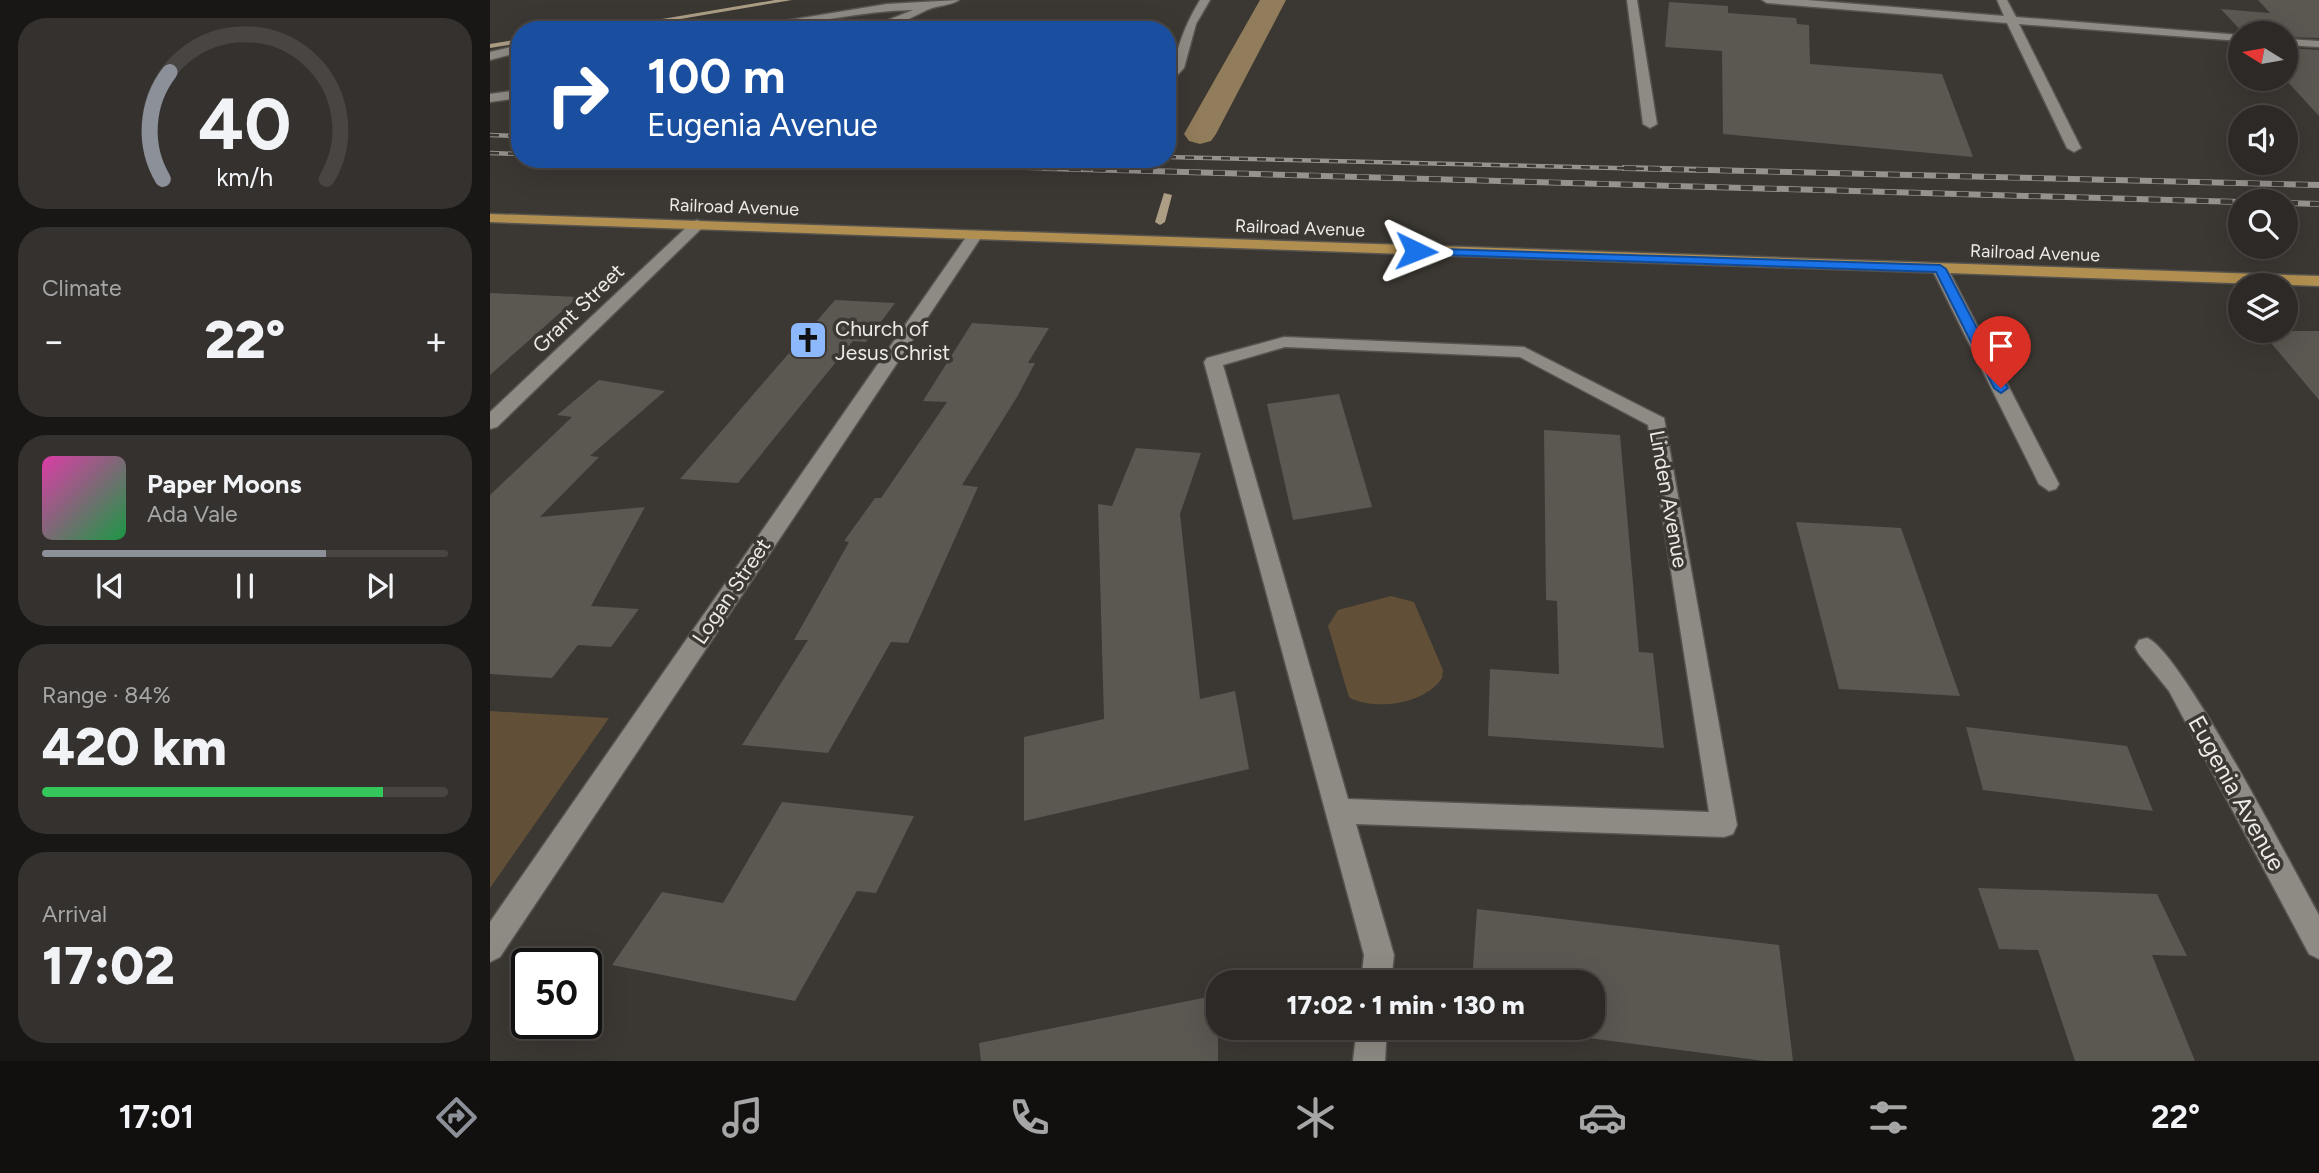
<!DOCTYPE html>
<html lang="en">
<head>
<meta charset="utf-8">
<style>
	body { margin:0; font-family:Figtree,sans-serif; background:#34312e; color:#f1f3f6; height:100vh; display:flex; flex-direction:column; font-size:26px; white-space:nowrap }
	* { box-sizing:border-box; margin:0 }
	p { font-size:23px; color:#a6a6a7 }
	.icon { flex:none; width:38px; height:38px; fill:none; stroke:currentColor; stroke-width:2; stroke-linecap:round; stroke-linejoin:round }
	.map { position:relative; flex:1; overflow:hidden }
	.details { display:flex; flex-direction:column; gap:18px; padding:18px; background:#181715; width:490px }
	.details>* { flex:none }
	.hud { position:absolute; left:21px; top:21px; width:665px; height:147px; border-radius:28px; box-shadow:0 7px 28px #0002,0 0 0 2px #484543; background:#1a4fa0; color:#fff; overflow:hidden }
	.needle { width:46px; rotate:281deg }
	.buttons { position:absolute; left:1738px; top:21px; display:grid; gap:14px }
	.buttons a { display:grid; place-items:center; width:70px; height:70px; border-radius:50%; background:#2c2926; box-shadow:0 7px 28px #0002,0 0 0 2px #484543; font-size:35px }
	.speed { position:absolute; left:21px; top:948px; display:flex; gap:14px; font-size:35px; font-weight:700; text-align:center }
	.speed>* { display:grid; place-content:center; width:91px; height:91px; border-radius:50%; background:#2c2926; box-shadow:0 7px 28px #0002,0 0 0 2px #484543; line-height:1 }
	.speed .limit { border:4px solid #111; border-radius:10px; background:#fff; color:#111 }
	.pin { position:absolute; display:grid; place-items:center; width:60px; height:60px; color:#fff; margin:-72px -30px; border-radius:50% 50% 50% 0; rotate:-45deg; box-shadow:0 0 7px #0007 }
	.pin .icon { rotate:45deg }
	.me { position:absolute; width:77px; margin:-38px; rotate:92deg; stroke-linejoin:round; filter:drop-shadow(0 0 5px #0008) }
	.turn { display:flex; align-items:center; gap:24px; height:147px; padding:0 21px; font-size:32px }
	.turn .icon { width:91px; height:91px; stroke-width:2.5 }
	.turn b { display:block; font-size:49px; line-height:60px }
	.big { font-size:52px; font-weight:800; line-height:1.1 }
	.details .tile { flex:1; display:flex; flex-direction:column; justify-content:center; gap:10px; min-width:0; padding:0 24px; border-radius:28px; background:#34312e }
	.details .dial { align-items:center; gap:0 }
	.dial svg { height:182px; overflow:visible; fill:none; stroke:#484543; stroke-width:7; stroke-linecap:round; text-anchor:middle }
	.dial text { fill:#f1f3f6; stroke:none }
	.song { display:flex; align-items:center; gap:21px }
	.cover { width:84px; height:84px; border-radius:10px; background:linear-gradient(135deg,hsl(320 70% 55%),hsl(140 70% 35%)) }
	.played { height:7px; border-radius:4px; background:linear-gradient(90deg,#8c9099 70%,#484543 70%) }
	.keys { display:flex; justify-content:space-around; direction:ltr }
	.heat { display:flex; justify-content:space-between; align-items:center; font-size:38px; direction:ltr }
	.charge { height:10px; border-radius:5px; background:linear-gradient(90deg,#34c759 84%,#484543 0) }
	.trip { position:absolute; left:716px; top:970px; width:399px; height:70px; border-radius:28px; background:#2c2926; box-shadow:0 7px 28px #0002,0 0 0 2px #484543; font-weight:800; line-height:70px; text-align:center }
	.menu { display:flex; height:112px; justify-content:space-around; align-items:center; background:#12100f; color:#a6a6a7 }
	.menu .icon { width:49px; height:49px }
	.menu .current { color:#8c9099 }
	.menu b { font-size:32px; color:#f1f3f6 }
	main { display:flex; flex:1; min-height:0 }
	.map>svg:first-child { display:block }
	.green { fill:#615037 }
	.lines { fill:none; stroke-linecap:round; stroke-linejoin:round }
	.stream { fill:#ac9d85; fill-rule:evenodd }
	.canal { fill:#917c5b; fill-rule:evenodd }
	.building { fill:#5b5751 }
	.minor-casing { stroke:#57534e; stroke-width:3 }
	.major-casing { stroke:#57534e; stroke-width:3 }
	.minor { fill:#8e8a84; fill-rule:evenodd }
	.major { fill:#b18f50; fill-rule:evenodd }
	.rail-far1-casing { stroke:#96938f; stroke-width:4.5 }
	.rail-casing { stroke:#96938f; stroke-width:6 }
	.rail-far1 { stroke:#3b3732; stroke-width:2.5; stroke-dasharray:9; stroke-linecap:butt }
	.rail { stroke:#3b3732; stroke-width:4.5; stroke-dasharray:12; stroke-linecap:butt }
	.route { fill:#1a73e8; stroke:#114b97; stroke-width:2 }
	.labels { text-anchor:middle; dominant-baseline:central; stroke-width:7; stroke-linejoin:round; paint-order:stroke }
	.far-street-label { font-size:18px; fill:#eceae6; stroke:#3b3732 }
	.street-label { font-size:21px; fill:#eceae6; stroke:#3b3732 }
	.poi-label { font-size:21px; fill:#eceae6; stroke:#3b3732; text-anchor:start }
	.near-street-label { font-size:24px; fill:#eceae6; stroke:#3b3732 }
</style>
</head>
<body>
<main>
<section class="details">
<div class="tile dial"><svg viewBox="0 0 100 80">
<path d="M14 69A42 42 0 1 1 86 69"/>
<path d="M14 69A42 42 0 0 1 17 22" stroke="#8c9099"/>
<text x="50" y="56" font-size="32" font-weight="700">40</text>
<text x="50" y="72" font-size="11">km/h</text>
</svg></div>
<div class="tile"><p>Climate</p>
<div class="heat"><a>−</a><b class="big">22°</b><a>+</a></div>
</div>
<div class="tile">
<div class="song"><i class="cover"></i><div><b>Paper Moons</b><p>Ada Vale</p></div></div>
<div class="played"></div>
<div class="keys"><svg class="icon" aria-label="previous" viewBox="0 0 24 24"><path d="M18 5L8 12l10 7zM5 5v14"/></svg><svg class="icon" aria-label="pause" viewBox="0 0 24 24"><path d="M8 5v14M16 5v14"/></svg><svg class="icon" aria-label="next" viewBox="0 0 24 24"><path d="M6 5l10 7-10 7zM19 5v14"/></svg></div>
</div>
<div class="tile"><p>Range · 84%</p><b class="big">420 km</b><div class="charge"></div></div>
<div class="tile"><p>Arrival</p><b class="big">17:02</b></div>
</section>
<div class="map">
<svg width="1829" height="1061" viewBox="0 0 1829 1061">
	<rect width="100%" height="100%" fill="#3b3732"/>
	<path class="green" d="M901,596L924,602L953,670L952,678C935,704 887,711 860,698L858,694L838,626L848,610Z
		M0,711L119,718L0,888Z"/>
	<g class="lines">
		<path class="stream" d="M285,0H302L126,30H107Z
			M30,39V43L0,48V44Z
			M674,193L682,195L675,222L670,225L665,222Z"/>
		<path class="canal" d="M770,0H796L726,134L721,141L710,144L699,141L694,134Z"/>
	</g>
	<path class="building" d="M1768,0H1829V38L1796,37V33H1753L1731,9L1780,13Z
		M1179,2L1238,6V13L1306,18L1307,24L1319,25L1320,64L1452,74L1483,157L1233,134L1232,51L1175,47Z
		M1796,48L1829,50V116L1795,79Z
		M0,293L88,297L0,375Z
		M345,300L405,303L376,342L363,341L248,483L190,479Z
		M482,323L559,328L538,363H545L527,397L472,485L488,487L418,643L401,642L338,753L252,745L318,640H304L359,542L354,541L385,498H391L457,402L433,401Z
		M1771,331H1829V400Z
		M109,380L175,391L100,456L109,457L50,517L155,507L101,606L149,609L121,647L88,645L62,678L0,674V495L82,417L67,415Z
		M849,394L882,507L803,520L777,404Z
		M1054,430L1130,435L1149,652L1163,653L1174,748L998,736L1000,669L1069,674L1067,601L1056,600Z
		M646,448L711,453L690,514L710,699L745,691L759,769L534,821V737L614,719L608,504L622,506Z
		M1306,522L1411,528L1470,696L1349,689Z
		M1476,727L1637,746L1663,811L1493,790Z
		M292,802L424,816L386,893L367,891L305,1001L122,965L172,892L233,903Z
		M1488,888L1667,894L1697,956L1662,955L1705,1061H1585L1548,950L1509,949Z
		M987,909L1289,945L1303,1061H1274L1014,1027H1102V982H982Z
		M728,995V1061H491L489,1043Z"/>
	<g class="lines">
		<defs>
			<path id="minor" d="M469,0C460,6 447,5 437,10C415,21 398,30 373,30L423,10C361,11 301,30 239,30L397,4Z
				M710,0H720L706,24L694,68L677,86C677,74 682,69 685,58C693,33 696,24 710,0Z
				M1137,0H1147L1167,124L1160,128L1153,124Z
				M1272,0H1317L1514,16L1507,0H1517L1526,17L1750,35V41L1529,24L1591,148L1584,152L1577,148L1517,23L1277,3Z
				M1796,39L1829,41V47L1796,45Z
				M30,45V52L0,60V52Z
				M30,90V98L0,102V94Z
				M207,220L212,222V228L7,427L0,429V412L202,222Z
				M484,231L492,236L10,957L0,962V922L479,233Z
				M1450,264L1458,269L1569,484L1566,489L1559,491L1549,484L1442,269Z
				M794,337L1034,347L1174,418L1247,825L1243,834L1234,837L866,824L904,955L901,982H871L874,955L714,362L717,358ZM795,347L1030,357L1158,425L1219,812L858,799L733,365Z
				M1657,638C1690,649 1804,871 1829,915V959L1819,954L1679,691L1649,654L1645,647L1649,640Z
				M867,1027H897L895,1061H863Z"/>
			<path id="major" d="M0,214L1829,276V286L0,222Z"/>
		</defs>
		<use href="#minor" class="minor-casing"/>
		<use href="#major" class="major-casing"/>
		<use href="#minor" class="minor"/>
		<use href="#major" class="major"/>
		<defs>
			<path id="rail-far1" d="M0,135L30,136
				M0,153L30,154
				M677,157L1206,170
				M233,159L616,170"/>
			<path id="rail" d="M555,168L1750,202
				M1134,168L1829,185
				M1796,203L1829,204"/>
		</defs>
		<use href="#rail-far1" class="rail-far1-casing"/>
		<use href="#rail" class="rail-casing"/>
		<use href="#rail-far1" class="rail-far1"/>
		<use href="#rail" class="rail"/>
	</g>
	<path class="route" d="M921,248L1450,265L1456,269L1518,388L1511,393L1504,388L1446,272L926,254L920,251Z"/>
	<defs>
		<symbol id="church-square" viewBox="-11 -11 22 22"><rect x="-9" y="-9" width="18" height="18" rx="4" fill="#8db9fc" stroke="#3b3732"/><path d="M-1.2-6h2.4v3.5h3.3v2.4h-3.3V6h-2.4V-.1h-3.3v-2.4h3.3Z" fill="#111"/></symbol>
	</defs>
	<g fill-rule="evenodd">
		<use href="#church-square" x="296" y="318" width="44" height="44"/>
	</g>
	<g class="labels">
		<g class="far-street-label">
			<text transform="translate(244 207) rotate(2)">Railroad Avenue</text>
			<text transform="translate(810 228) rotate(2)">Railroad Avenue</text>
			<text transform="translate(1545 253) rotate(2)">Railroad Avenue</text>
		</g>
		<g class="street-label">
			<text transform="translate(88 308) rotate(-44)">Grant Street</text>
			<text transform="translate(1179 499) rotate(80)">Linden Avenue</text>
			<text transform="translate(241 591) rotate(-56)">Logan Street</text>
		</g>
		<g class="poi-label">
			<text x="345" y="328">Church of<tspan x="345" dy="24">Jesus Christ</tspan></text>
		</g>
		<g class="near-street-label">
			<text transform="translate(1747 793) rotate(61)">Eugenia Avenue</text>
		</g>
	</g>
</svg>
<div class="buttons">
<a><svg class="needle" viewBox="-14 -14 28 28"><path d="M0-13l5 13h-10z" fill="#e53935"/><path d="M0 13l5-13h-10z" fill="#a6a6a7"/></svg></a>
<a><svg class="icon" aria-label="sound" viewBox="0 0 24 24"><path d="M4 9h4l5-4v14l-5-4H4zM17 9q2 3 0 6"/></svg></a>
<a><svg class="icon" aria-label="search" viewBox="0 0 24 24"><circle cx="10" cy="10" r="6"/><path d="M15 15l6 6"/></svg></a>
<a><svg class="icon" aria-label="layers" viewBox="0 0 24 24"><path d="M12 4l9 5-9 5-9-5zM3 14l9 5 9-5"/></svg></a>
</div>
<div class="speed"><div class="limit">50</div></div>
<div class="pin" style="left:1511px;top:388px;background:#d93025"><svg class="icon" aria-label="arrive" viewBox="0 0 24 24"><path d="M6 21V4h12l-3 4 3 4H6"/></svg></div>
<svg class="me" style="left:926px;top:251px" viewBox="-20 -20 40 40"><path d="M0-17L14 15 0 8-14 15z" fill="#1a73e8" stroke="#fff" stroke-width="4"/></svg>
<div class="trip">17:02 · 1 min · 130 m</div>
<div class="hud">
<div class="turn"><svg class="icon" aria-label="right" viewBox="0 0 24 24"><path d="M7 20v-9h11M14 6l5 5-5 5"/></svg><div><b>100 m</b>Eugenia Avenue</div></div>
</div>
</div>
</main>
<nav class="menu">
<b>17:01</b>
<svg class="icon current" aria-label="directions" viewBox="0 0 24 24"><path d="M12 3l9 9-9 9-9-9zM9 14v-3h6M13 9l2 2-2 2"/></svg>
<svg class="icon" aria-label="music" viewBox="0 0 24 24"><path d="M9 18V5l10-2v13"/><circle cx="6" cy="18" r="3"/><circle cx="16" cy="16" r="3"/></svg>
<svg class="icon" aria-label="phone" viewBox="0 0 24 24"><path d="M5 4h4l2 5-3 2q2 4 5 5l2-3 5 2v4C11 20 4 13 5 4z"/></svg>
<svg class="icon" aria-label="climate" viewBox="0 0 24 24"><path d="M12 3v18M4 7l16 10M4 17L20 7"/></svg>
<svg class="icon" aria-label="car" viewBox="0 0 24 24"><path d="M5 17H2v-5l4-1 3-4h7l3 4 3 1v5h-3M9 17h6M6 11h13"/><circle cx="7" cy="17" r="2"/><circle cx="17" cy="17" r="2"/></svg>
<svg class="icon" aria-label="filters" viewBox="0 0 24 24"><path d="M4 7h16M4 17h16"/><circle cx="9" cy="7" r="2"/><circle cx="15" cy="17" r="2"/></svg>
<b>22°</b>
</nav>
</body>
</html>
